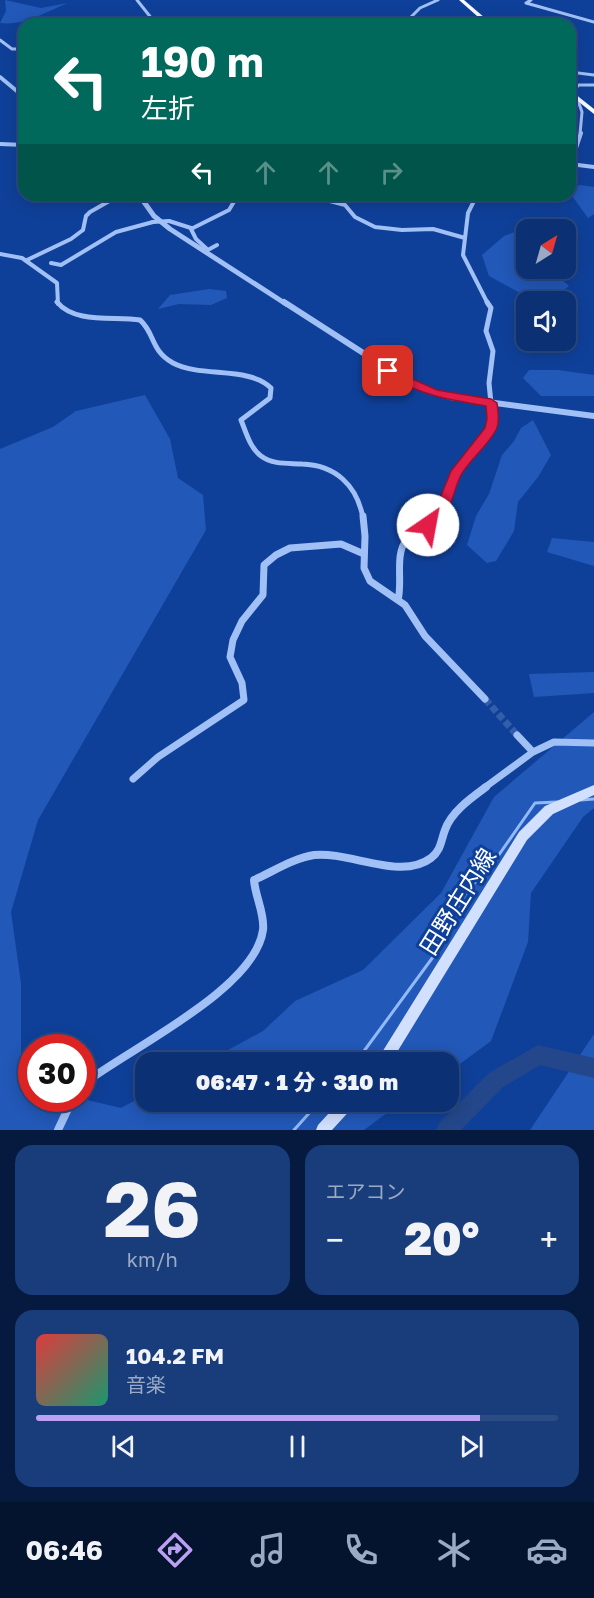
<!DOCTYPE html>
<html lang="ja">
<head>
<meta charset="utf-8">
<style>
	body { margin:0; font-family:"Golos Text","Noto Sans JP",sans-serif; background:#193c7b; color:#f1f3f6; height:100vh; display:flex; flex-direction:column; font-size:22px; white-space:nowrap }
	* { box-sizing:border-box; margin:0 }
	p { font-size:20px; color:#9aa9c4 }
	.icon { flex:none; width:33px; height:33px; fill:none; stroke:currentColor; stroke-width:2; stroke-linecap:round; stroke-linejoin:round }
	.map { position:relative; height:1130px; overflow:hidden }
	.side { display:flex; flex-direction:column; gap:15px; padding:15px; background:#061a3f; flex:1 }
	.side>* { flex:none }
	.banner { position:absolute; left:18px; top:18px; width:558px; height:183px; border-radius:18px; box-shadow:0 3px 15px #0003,0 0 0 2px #2b4b85; background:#00695c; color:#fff; overflow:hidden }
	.needle { width:39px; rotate:37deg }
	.buttons { position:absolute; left:516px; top:219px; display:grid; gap:12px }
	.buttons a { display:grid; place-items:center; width:60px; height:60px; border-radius:12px; background:#0b3073; box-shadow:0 3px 15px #0003,0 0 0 2px #2b4b85; font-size:30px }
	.speed { position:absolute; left:18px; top:1034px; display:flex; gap:12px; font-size:30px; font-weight:700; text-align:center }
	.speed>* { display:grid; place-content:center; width:78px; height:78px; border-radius:50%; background:#0b3073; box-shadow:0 3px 15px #0003,0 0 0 2px #2b4b85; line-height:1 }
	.speed .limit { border:9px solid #d22; background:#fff; color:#111 }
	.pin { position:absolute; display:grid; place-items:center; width:51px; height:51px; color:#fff; margin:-26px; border-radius:12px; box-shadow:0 3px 9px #0006 }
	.me { position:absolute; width:66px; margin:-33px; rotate:33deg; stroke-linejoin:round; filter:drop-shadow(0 0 4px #0008) }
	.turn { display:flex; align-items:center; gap:21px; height:126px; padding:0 24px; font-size:27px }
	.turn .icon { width:78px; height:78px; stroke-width:2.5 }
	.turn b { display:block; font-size:42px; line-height:51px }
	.lanes { display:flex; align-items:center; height:57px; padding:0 24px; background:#0003; justify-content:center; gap:30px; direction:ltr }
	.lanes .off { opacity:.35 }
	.big { font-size:45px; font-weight:800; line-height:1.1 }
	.side .card { flex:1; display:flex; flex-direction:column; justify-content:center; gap:9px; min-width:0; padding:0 21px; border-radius:18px; background:#193c7b }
	.side .dial { align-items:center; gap:0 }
	.dial b { font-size:78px; line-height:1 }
	.song { display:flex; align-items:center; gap:18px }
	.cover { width:72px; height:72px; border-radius:9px; background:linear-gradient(135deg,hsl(0 70% 55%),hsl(160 70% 35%)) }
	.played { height:6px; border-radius:3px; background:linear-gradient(90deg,#bca0f2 85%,#2b4b85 85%) }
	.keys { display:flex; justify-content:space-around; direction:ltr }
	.heat { display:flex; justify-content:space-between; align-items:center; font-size:33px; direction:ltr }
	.side .tiles { flex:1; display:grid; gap:15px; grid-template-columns:1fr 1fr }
	.card:last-child { grid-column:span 2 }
	.trip { position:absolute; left:135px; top:1052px; width:324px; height:60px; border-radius:18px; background:#0b3073; box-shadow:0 3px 15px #0003,0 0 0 2px #2b4b85; font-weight:800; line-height:60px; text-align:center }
	.tab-bar { display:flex; height:96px; justify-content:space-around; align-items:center; background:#04132e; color:#9aa9c4 }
	.tab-bar .icon { width:42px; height:42px }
	.tab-bar .selected { color:#bca0f2 }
	.tab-bar b { font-size:27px; color:#f1f3f6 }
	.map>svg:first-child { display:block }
	.green { fill:#2258b8 }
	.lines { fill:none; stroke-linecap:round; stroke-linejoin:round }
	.stream { stroke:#92b9f8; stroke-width:3 }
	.river { fill:#23478a; fill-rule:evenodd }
	.minor-tunnel { stroke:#335da8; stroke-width:7; stroke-dasharray:7 3; stroke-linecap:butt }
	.minor-far4 { stroke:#a1c0f5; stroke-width:3 }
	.minor-far3 { stroke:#a1c0f5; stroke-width:4 }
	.minor-far2 { stroke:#a1c0f5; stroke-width:5 }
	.minor-far1 { stroke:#a1c0f5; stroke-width:7 }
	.minor { stroke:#a1c0f5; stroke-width:8 }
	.tertiary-far2 { stroke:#a1c0f5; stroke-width:4 }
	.tertiary-far1 { stroke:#a1c0f5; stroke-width:5 }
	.tertiary { stroke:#a1c0f5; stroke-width:6 }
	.secondary { fill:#d1e0fe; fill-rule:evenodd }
	.trunk { fill:#f7faff; fill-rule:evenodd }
	.minor-bridge { stroke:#a1c0f5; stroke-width:4 }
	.route { fill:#e11d48; stroke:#92132f; stroke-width:1.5 }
	.labels { text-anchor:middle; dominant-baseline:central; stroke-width:6; stroke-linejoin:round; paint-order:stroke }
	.near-street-label { font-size:24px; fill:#fff; stroke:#0f4099 }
</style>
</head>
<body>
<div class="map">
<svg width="594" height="1130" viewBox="0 0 594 1130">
	<rect width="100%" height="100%" fill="#0f4099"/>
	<path class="green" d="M5,0L41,8L68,3C45,12 25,26 0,23L6,11Z
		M580,185L594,187V214L588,218L570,193V189Z
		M517,231H526V268L550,269L569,286L552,299L520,293L489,276L482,255L504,236Z
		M209,289L226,291L227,298L211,305L179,304L158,309L170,295Z
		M529,370H558L594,375V396H541L523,378Z
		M145,395L170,439L178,478L203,495L206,530L38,820L11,912L21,983V1083L31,1086L32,1098H79L121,1108L145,1095L146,1101H403L364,1130H0V449L53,427L76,411Z
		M533,420L551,455L538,477L518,502L514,531L496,561L487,563L467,545L476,516L489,494L502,455L514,441L521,428Z
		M552,538L594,542V566L547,552Z
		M594,672V693L534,697L529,674Z
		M594,712V808L583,817L531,893L528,942L491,1041L449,1072L448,1062H206L263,1031L295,1001L363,970L441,893L494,797Z
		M594,1034V1130H530Z"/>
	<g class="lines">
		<path class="stream" d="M581,800L594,799
			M356,1062L444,942L453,914L468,890L496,859L535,803L557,802
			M294,1130L320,1101"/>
		<path class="river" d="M538,1045L594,1058V1078L540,1065L503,1087L461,1130H436L439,1123L489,1073Z"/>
		<path class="minor-tunnel" d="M485,699L517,735"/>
		<path class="minor-far4" d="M137,0L156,24
			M531,0L526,3L594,22
			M404,24L420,8L438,0
			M0,40L12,49H24
			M570,72L594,75
			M580,134L582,112L574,89L579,85H594"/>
		<path class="minor-far3" d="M0,144L24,145
			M570,156L576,148L581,133
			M570,164L594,167
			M307,195L345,205L355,217L375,227L402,230L433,229L465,238
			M477,195L468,213L463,255L488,304
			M169,221L191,228
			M208,250L196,239L191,229L229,210L238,195
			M206,251L217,245
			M0,254L22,258L57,283L58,304
			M27,260L71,239L83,230L86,216L90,212L120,195
			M51,263L61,265L116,232L153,222"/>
		<path class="minor-far2" d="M57,302C75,324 114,316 140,320C155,333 150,350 173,363C201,378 249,366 271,388L270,398L241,420C246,432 250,448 261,456C273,465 289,463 302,464C335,465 357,485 363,518
			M436,518L455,474L493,424L489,383L493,351L486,331L491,308L487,302"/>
		<path class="minor-far1" d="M363,516L365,536L364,568L370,581L405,605L425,636L485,699
			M398,600C403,582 394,554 407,539C416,530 430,527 437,516
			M517,735L533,752
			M133,779L158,757L244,700L242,683L230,657L233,640L242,621L263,595L264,565L276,555L290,548L341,544L364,554
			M484,788L533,752L554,742L594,743"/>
		<path class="minor" d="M82,1085C128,1049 255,990 263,930C265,914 255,896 254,880C272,872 294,858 314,855C349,851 401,881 431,858C441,851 441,840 445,830C451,812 471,798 486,787
			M58,1130L73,1098"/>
		<path class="tertiary-far2" d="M0,77L24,97"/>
		<path class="tertiary-far1" d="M139,195L154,216L170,229L286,304"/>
		<path class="tertiary" d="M284,302L413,385L450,397L594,416"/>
		<path class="secondary" d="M594,785V795L553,814L527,840L391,1062H376L519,832L545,806Z
			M340,1101H356L354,1106L332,1130H316L318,1125Z"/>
		<path class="trunk" d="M459,0H464L492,24H486Z
			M570,90L594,109V114L570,95Z"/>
		<path class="minor-bridge" d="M153,222L169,221"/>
	</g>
	<path class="route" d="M388,368L437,390L491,399L497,403C498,412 500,422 496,430C487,447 470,459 461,475C452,492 450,524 428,530L422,525L436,508L451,471L485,428L487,419L486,406C444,399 421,395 384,374L382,371Z"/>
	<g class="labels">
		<g class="near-street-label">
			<text transform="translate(457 901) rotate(-58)">田野庄内線</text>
		</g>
	</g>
</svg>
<div class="buttons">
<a><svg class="needle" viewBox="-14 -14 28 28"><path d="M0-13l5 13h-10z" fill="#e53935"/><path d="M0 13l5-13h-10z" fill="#9aa9c4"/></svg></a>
<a><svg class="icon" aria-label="sound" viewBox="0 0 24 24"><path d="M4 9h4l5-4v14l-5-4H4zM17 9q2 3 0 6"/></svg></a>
</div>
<div class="speed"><div class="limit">30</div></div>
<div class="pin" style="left:388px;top:371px;background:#d93025"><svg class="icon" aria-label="arrive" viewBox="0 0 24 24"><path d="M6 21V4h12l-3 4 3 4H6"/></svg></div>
<svg class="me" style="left:428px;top:525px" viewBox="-20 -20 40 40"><circle r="19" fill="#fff"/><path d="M0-13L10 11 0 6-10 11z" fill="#e11d48"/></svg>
<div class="trip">06:47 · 1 分 · 310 m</div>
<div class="banner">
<div class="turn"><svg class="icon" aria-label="left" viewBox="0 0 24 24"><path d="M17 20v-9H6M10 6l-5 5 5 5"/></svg><div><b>190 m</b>左折</div></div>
<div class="lanes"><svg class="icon" aria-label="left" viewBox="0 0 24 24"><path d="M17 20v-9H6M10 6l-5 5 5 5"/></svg><svg class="icon off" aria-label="ahead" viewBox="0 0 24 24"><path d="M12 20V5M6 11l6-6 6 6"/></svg><svg class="icon off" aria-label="ahead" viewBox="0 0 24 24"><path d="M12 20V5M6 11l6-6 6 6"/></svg><svg class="icon off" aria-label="right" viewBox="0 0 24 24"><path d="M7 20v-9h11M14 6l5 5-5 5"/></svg></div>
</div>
</div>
<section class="side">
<div class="tiles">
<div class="card dial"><b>26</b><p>km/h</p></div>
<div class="card"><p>エアコン</p>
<div class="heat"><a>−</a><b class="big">20°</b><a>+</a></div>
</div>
<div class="card">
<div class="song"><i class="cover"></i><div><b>104.2 FM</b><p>音楽</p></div></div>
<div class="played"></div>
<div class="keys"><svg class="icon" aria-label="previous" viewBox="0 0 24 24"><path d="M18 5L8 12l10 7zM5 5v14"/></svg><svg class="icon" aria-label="pause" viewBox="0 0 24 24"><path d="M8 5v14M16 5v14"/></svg><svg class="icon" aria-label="next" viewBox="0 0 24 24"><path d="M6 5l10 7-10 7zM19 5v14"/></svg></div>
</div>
</div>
</section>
<nav class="tab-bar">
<b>06:46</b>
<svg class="icon selected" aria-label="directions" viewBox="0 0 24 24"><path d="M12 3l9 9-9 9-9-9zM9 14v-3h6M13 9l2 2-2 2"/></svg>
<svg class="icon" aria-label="music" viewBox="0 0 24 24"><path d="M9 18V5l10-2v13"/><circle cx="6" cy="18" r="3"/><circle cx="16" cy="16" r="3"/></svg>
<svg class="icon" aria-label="phone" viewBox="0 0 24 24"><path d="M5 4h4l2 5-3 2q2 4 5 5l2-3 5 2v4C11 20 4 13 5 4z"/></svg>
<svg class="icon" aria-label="climate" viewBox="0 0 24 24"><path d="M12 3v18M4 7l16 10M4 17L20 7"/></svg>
<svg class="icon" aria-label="car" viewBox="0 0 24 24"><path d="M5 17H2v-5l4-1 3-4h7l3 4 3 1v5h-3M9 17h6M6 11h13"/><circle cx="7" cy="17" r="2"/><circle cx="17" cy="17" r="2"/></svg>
</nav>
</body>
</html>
